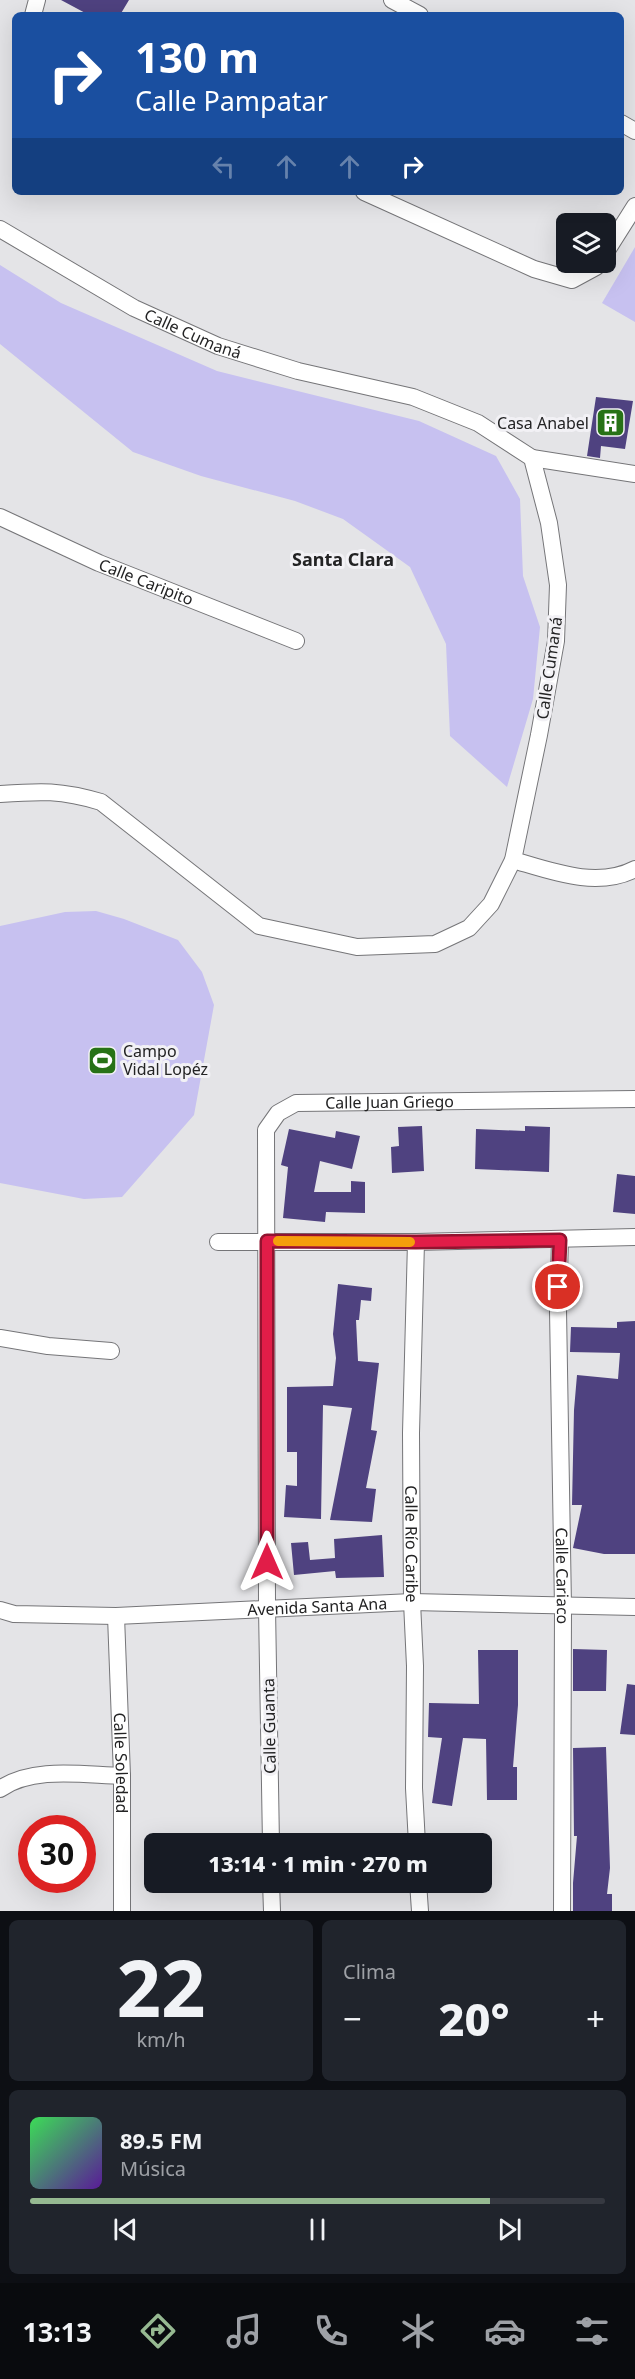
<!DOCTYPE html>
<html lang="es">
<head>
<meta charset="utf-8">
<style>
	body { margin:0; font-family:"Noto Sans",sans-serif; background:#20242c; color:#f1f3f6; height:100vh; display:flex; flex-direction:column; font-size:22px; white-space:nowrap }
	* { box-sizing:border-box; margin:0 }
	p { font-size:20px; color:#9ea1a6 }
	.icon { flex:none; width:33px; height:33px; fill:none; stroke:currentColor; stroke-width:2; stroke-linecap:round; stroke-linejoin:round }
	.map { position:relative; height:1911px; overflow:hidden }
	.side { display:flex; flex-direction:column; gap:9px; padding:9px; background:#0d0f14; flex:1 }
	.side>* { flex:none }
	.banner { position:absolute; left:12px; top:12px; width:612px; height:183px; border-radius:9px; box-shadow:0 6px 24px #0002; background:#1a4fa0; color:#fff; overflow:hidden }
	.tools { position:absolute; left:556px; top:213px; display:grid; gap:12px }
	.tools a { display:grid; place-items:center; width:60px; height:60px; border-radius:9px; background:#171b24; box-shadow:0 6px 24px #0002; font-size:30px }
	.speed { position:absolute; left:18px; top:1815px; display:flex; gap:12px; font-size:30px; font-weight:700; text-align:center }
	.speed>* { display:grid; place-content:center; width:78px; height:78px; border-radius:50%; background:#171b24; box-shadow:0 6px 24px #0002; line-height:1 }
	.speed .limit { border:9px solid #d22; background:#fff; color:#111 }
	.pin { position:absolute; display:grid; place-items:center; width:51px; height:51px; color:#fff; margin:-26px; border:3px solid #fff; border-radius:50%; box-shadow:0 2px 6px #0007 }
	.me { position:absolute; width:66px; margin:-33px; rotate:0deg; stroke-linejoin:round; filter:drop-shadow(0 0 4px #0008) }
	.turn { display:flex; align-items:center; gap:21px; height:126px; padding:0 24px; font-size:27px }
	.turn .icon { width:78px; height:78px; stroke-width:2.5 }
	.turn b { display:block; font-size:42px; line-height:51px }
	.lanes { display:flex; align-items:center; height:57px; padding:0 24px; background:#0003; justify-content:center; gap:30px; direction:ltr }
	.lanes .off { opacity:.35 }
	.big { font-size:45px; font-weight:800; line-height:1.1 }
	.side .card { flex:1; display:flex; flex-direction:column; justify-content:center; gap:9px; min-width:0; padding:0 21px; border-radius:9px; background:#20242c }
	.side .dial { align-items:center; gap:0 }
	.dial b { font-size:78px; line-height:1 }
	.song { display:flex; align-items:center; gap:18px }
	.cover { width:72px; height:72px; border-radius:9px; background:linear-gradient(135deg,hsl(130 70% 55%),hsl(270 70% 35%)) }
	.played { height:6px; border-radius:3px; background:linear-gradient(90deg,#96b991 80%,#363941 80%) }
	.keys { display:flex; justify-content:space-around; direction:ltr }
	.heat { display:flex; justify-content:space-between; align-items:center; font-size:33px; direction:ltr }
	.side .tiles { flex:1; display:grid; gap:9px; grid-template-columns:1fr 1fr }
	.card:last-child { grid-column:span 2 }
	.trip { position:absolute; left:144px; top:1833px; width:348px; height:60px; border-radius:9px; background:#171b24; box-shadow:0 6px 24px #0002; font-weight:800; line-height:60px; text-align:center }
	.tab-bar { display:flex; height:96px; justify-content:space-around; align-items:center; background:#090b0e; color:#9ea1a6 }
	.tab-bar .icon { width:42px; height:42px }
	.tab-bar .on { color:#96b991 }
	.tab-bar b { font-size:27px; color:#f1f3f6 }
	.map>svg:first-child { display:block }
	.green { fill:#c7c1f0 }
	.building { fill:#4f4280 }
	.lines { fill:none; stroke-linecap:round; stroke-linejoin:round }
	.minor-casing { stroke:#757578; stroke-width:18 }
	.minor { stroke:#fff; stroke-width:16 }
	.route-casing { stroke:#92132f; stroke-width:15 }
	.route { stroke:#e11d48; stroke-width:10 }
	.slow { stroke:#f59e0b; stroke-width:10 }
	.labels { text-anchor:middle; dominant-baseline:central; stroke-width:6; stroke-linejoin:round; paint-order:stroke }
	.street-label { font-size:16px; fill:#232324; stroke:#f2f1f5 }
	.poi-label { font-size:16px; fill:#232324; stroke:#f2f1f5; text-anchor:end }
	.neighbourhood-label { font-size:18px; font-weight:bold; fill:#232324; stroke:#f2f1f5 }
</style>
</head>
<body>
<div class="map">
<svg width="635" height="1911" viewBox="0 0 635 1911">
	<rect width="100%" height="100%" fill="#e4e4e7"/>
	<path class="green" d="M635,247V322L602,303Z
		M0,265L61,303L217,371L419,421L496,456L520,499L523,576L540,627L533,699L507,787L450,736L446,644L410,567L343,519L295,501L201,476L133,452L0,344Z
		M96,911L124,919L178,940L202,972L214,1005L194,1115L122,1197L84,1199L0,1183V926L65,912Z"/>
	<path class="building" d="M61,0H129L120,15H89Z
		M596,397L633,401L625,449L601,446L600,458L587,456Z
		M422,1126L424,1171L392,1173L391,1147L399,1146L398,1127Z
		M525,1126L550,1127L549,1172L475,1169L476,1129L525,1131Z
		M289,1129L335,1138L336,1131L360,1136L352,1169L320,1161L314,1192H351V1181L365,1182V1213L326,1212L325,1222L283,1218L288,1167L281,1165Z
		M617,1174L635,1176V1214L613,1212Z
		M338,1284L372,1288L371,1301L361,1300L359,1320H356L358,1361L379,1363L371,1430L377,1431L366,1488L376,1489L372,1522L330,1520L352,1408L323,1405L321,1519L284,1517L286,1485L297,1486V1452H287V1387L333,1386L336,1358L333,1334Z
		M635,1321V1554H604L573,1548L582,1505H572L574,1410L577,1375L618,1379L620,1353L570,1352L571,1327L617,1328V1322Z
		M382,1535L384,1577L336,1578L335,1571L294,1575L291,1543L308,1542L310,1560L335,1558L334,1539Z
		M573,1649L607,1650L606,1691H573Z
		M478,1650H518V1705L513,1767H517V1800H487L486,1739L463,1738L452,1806L432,1803L442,1738L428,1737L429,1703L479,1704Z
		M627,1684L635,1685V1735L620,1734Z
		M606,1747L610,1868L607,1894H612V1911H573V1883L577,1836H574L573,1748Z"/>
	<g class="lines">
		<defs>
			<g id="minor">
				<path d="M392,0L420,15"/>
				<path d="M33,15L37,0"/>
				<path d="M621,123L635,131"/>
				<path d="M364,192L534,269L572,280L596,267L599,262"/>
				<path id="s1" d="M0,229L134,308L218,346L298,371L413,397L478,423L532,458L549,523L558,585L556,641L539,735L513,860L491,904L469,928L435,944L357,947L259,926L101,802C61,790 41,791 0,794"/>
				<path d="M606,252L635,206"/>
				<path d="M532,458L635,474"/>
				<path id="s2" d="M0,517L99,563L296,641"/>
				<path d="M513,860C551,871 597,889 635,869"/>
				<path id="s3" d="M560,1240L558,1310L563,1607L562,1911"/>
				<path d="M218,1242H416L635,1237"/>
				<path id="s4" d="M416,1242L411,1433L412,1602L415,1666L414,1788L417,1844"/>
				<path d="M0,1338L48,1346L111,1351"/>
				<path id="s5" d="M0,1610L14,1614L116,1616L412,1602L635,1607"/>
				<path id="s6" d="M116,1616L122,1776V1911"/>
				<path d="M0,1789C33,1766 83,1775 122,1776"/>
				<path id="s7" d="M271,1844L267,1608L266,1130L278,1113L296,1103L635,1099"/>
				<path d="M271,1882L272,1911"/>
				<path d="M418,1882L420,1911"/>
			</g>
		</defs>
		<use href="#minor" class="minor-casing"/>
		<use href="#minor" class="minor"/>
	</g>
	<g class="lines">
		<defs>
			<path id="route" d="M267,1562V1241L416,1242L560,1240L558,1287"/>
		</defs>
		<use href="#route" class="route-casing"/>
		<use href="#route" class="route"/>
		<path class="slow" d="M278,1241L410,1242"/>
	</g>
	<defs>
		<symbol id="building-square" viewBox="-11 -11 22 22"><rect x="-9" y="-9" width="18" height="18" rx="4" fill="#277216" stroke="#f2f1f5"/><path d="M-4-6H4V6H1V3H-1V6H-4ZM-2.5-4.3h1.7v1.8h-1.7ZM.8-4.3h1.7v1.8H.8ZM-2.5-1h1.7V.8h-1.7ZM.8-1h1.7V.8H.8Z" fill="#fff"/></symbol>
		<symbol id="stadium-square" viewBox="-11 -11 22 22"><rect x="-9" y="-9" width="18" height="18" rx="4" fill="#277216" stroke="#f2f1f5"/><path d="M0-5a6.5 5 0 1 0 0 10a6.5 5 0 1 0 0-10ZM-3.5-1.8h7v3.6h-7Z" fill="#fff"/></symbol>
	</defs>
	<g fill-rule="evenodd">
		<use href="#building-square" x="594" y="406" width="33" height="33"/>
		<use href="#stadium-square" x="86" y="1044" width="33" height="33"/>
	</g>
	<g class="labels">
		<g class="street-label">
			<text stroke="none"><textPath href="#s1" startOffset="220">Calle Cumaná</textPath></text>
			<text stroke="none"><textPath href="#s2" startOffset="160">Calle Caripito</textPath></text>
			<text transform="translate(549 668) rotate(-82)">Calle Cumaná</text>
			<text stroke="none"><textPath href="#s7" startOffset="849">Calle Juan Griego</textPath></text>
			<text stroke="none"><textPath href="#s4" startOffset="302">Calle Río Caribe</textPath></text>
			<text stroke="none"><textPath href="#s3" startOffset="336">Calle Cariaco</textPath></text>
			<text stroke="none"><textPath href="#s5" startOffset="318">Avenida Santa Ana</textPath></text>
			<text transform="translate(269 1726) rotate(-91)">Calle Guanta</text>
			<text stroke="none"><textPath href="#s6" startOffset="147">Calle Soledad</textPath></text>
		</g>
		<g class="poi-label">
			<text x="589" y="423">Casa Anabel</text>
			<text x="123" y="1051" text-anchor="start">Campo<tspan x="123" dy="18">Vidal Lopéz</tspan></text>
		</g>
		<g class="neighbourhood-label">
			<text x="343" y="559">Santa Clara</text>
		</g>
	</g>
</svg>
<div class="tools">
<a><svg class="icon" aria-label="layers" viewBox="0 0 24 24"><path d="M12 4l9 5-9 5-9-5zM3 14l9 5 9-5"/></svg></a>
</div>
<div class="speed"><div class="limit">30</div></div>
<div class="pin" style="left:558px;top:1287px;background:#d93025"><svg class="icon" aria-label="arrive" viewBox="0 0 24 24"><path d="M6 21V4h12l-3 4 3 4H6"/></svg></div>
<svg class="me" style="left:267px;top:1562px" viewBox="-20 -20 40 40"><path d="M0-17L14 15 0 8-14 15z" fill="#e11d48" stroke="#fff" stroke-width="4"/></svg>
<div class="trip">13:14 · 1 min · 270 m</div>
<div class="banner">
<div class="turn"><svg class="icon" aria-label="right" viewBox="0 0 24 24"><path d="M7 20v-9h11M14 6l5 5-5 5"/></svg><div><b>130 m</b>Calle Pampatar</div></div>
<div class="lanes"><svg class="icon off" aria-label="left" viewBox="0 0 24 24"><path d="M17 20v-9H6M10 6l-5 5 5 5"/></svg><svg class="icon off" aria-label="ahead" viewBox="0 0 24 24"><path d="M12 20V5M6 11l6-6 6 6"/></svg><svg class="icon off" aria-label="ahead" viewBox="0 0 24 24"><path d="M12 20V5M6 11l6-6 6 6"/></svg><svg class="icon" aria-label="right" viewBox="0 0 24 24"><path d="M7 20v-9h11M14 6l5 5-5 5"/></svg></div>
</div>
</div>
<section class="side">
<div class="tiles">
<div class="card dial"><b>22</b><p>km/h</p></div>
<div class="card"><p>Clima</p>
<div class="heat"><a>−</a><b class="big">20°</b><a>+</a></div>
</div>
<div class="card">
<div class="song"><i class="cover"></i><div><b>89.5 FM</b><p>Música</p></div></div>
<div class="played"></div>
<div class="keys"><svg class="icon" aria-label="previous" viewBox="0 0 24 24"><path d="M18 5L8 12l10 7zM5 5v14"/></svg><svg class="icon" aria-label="pause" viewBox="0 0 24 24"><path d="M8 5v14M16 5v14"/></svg><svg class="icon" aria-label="next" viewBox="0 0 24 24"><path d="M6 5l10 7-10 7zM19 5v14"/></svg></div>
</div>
</div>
</section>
<nav class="tab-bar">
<b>13:13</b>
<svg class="icon on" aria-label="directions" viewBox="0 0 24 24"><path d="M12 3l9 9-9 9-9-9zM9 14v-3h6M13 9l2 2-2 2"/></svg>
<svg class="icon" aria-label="music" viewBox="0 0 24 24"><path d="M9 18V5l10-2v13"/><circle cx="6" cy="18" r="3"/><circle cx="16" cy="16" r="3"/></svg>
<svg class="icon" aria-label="phone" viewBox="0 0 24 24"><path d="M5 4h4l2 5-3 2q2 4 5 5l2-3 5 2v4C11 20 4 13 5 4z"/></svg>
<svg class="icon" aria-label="climate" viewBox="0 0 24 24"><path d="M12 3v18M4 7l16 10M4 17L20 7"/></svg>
<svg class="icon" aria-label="car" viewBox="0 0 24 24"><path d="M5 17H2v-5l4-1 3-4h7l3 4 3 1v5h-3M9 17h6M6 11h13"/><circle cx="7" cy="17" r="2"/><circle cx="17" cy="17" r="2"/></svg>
<svg class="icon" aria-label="filters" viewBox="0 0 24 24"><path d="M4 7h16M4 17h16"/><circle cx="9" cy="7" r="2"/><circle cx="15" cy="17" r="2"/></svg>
</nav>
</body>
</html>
